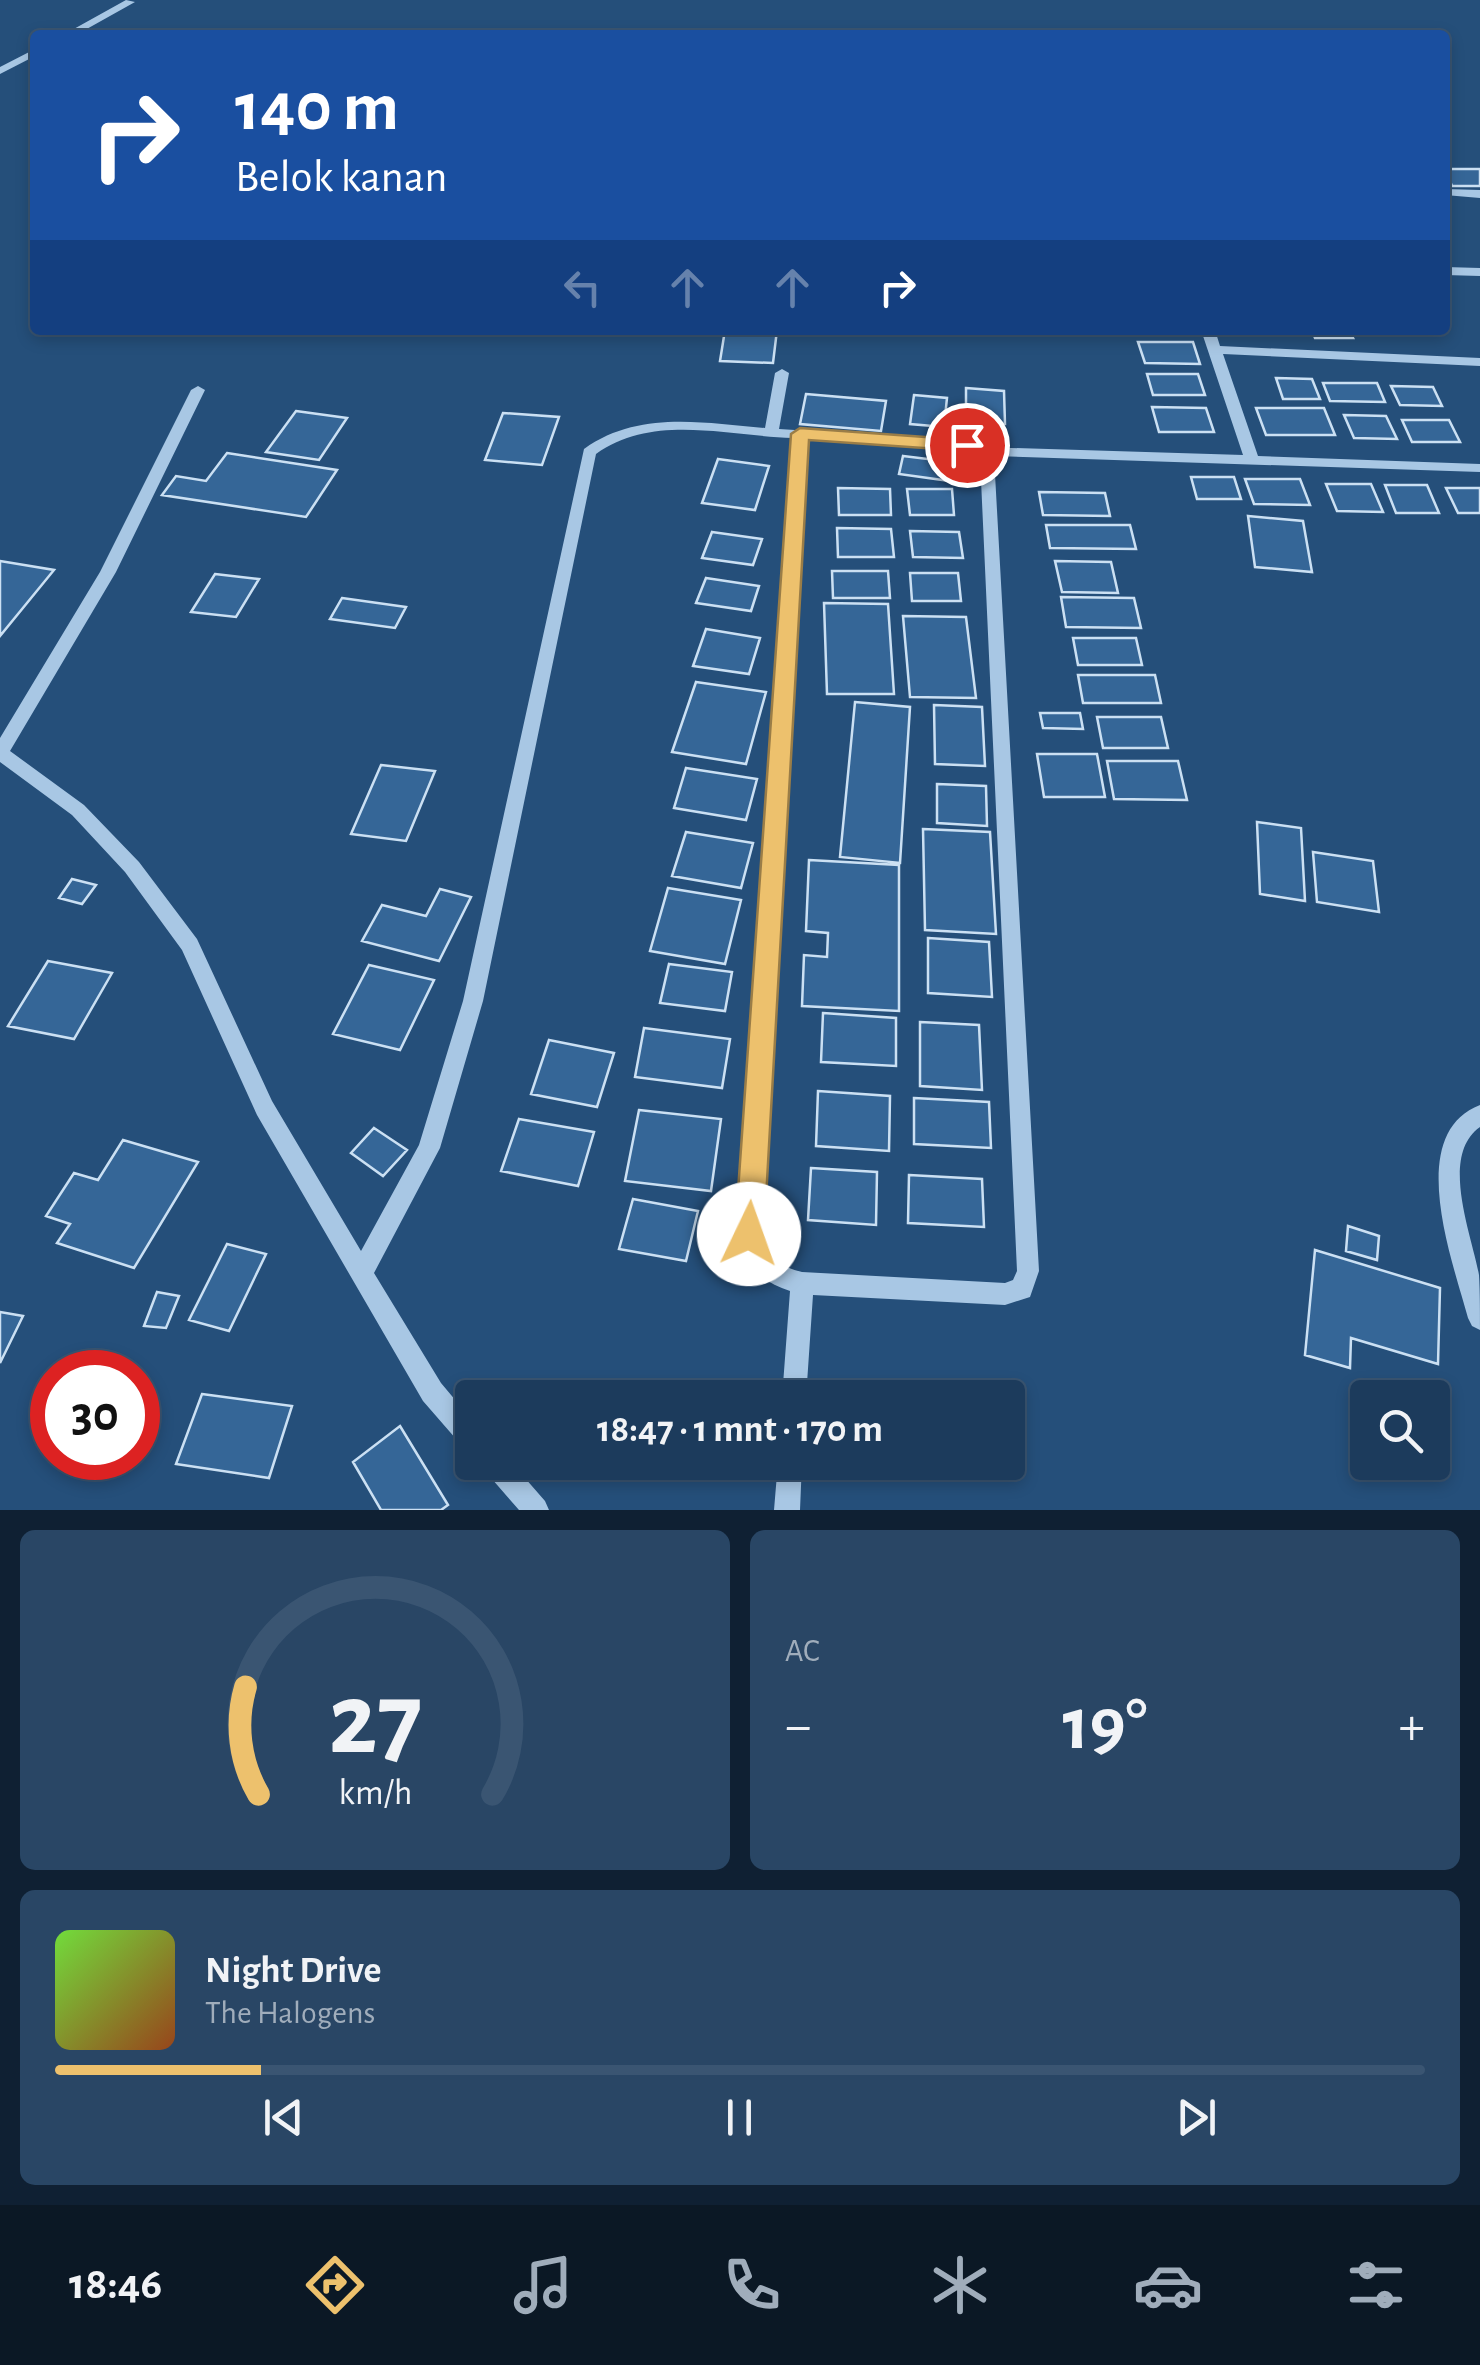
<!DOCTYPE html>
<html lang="id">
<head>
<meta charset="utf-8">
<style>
	body { margin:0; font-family:"Alegreya Sans",sans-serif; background:#294665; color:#f1f3f6; height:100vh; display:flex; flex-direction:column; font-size:38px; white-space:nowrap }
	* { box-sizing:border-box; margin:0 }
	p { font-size:32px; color:#a0adbb }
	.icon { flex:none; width:55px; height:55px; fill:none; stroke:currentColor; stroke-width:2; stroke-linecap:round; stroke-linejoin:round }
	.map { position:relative; height:1510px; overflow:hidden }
	.side { display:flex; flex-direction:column; gap:20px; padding:20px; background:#0f2033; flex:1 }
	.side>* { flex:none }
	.top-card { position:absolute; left:30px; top:30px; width:1420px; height:305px; border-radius:10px; box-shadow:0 5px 15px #0003,0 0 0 2px #3a5572; background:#1a4fa0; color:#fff; overflow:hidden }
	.buttons { position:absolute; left:1350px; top:1380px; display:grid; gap:20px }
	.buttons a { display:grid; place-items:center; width:100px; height:100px; border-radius:10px; background:#1c3b5c; box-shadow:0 5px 15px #0003,0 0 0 2px #3a5572; font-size:50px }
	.speed { position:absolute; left:30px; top:1350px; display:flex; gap:20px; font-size:50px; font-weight:700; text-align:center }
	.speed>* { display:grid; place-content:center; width:130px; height:130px; border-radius:50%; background:#1c3b5c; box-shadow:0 5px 15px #0003,0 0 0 2px #3a5572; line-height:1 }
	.speed .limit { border:15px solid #d22; background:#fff; color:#111 }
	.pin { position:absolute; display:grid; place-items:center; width:85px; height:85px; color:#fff; margin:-42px; border:5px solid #fff; border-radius:50%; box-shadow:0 2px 10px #0007 }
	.me { position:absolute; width:110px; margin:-55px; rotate:3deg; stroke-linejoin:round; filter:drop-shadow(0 0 8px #0008) }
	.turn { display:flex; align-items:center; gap:35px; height:210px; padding:0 40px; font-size:45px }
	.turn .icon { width:130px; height:130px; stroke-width:2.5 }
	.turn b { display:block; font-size:70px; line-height:85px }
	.lanes { display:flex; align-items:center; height:95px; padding:0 40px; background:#0003; justify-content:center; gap:50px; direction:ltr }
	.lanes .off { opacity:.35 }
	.big { font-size:75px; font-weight:700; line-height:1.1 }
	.side .widget { flex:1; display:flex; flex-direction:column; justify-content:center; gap:15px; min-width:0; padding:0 35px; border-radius:15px; background:#294665 }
	.side .dial { align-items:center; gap:0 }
	.dial svg { height:260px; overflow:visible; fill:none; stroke:#3a5572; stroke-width:7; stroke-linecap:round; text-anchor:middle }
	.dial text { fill:#f1f3f6; stroke:none }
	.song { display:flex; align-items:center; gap:30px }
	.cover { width:120px; height:120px; border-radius:15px; background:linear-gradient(135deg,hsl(100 70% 55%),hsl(20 70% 35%)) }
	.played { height:10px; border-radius:5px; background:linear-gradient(90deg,#edc16d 15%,#3a5572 15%) }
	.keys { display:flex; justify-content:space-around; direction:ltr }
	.heat { display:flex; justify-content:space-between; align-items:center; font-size:55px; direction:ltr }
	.side .tiles { flex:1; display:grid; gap:20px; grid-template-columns:1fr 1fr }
	.widget:last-child { grid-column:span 2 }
	.trip { position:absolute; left:455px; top:1380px; width:570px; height:100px; border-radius:10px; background:#1c3b5c; box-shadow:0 5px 15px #0003,0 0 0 2px #3a5572; font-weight:700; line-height:100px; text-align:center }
	.menu { display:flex; height:160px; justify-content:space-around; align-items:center; background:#0b1825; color:#a0adbb }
	.menu .icon { width:70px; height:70px }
	.menu .on { color:#edc16d }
	.menu b { font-size:45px; color:#f1f3f6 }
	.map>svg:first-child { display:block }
	.building { fill:#356697; stroke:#cbe0f3; stroke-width:2.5 }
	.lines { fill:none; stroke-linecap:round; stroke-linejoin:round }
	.minor { fill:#a8c7e4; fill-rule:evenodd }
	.route { fill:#edc16d; stroke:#9a7d47; stroke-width:2.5 }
</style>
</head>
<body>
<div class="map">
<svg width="1480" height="1510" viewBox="0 0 1480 1510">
	<rect width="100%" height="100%" fill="#254f7a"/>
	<path class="building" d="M1445,169H1480V186H1452Z
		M725,330H777L773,363L720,361Z
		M1312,330H1349L1353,338H1315Z
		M1138,342H1193L1200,364L1145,363Z
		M1147,374H1198L1205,395H1153Z
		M1276,378L1312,379L1320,399H1283Z
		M1323,383H1377L1385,402L1330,401Z
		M1391,386L1433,387L1442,406L1400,405Z
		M966,388L1004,391L1005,424L966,422Z
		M806,394L886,401L881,431L800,424Z
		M914,395L947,398L944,427L910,424Z
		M1152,407L1206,408L1214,432H1159Z
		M1256,408H1324L1335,435H1266Z
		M296,411L347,418L319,460L266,452Z
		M503,413L559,417L542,465L485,460Z
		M1344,415L1386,416L1397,439L1354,438Z
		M1402,420H1449L1460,442H1412Z
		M227,453L337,470L306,517L162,495L176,476L206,481Z
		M903,456L953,462L950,481L899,474Z
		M718,459L769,466L755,510L702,503Z
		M1191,477H1234L1241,499H1197Z
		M1245,479H1300L1310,505L1254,504Z
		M1326,484H1371L1383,512L1337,511Z
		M1385,485H1427L1439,513H1396Z
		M838,488L890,489L891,515H839Z
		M1446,488H1480V513H1458Z
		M907,489H952L954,515H910Z
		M1039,492L1105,493L1110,516L1043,515Z
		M1248,516L1303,521L1312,572L1255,567Z
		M1046,525H1130L1136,549L1050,548Z
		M837,528L891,529L894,557H838Z
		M910,531L959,532L963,558L913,557Z
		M712,532L762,539L753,565L702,558Z
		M0,561L54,570L0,636Z
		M1055,561L1111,562L1118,593L1062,592Z
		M832,571H888L890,598H833Z
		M910,573H958L961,601H912Z
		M215,574L259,579L236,617L191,612Z
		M706,578L759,586L751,611L696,603Z
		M1061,597L1134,598L1141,628L1066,627Z
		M342,598L406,607L395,628L330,619Z
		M824,603L888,604L894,694H827Z
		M903,616L966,617L976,698L910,697Z
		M706,629L760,638L749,674L693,666Z
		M1073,638H1136L1142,665H1078Z
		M1078,675H1155L1161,703H1083Z
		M696,682L766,692L746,764L672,752Z
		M855,702L910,707L900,863L840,857Z
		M934,705L982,707L985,766L935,764Z
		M1040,713H1080L1083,729L1043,728Z
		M1097,717H1161L1168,748H1103Z
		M1037,754H1097L1105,797H1044Z
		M1107,761H1178L1187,800L1114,799Z
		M381,765L435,771L406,841L351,834Z
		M686,768L757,779L746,820L674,808Z
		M937,784L986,786L987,826L937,823Z
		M1257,822L1301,828L1305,901L1260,894Z
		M923,829L990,832L996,934L925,930Z
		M686,832L753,843L741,888L672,876Z
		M1313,852L1373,861L1379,912L1317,902Z
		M809,860L899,865V1011L802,1006L804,955L827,957L828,933L806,931Z
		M72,879L96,885L82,904L59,898Z
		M668,888L741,900L725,964L650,951Z
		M440,889L471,897L439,961L362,941L382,905L426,916Z
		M928,938L989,942L992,997L928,993Z
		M48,961L112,973L74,1039L8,1026Z
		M669,964L732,972L725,1011L660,1003Z
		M369,965L434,980L400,1050L333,1034Z
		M823,1013L896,1018V1066L821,1062Z
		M920,1022L979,1025L982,1090L920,1086Z
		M644,1028L730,1039L722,1088L635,1077Z
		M549,1040L614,1053L597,1107L531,1094Z
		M818,1091L890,1096L889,1151L816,1146Z
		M914,1098L989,1102L991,1148L914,1144Z
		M639,1110L721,1119L711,1191L625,1181Z
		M519,1119L594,1132L578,1186L501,1171Z
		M374,1128L407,1150L383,1176L351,1153Z
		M123,1140L198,1162L134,1268L57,1243L70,1224L46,1216L74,1173L98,1180Z
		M811,1168L877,1172L876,1225L808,1220Z
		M909,1175L982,1179L984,1227L908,1223Z
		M633,1199L698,1211L686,1261L619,1249Z
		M1348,1226L1379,1236L1377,1260L1346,1251Z
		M227,1244L266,1254L229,1331L189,1320Z
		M1315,1250L1440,1288L1438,1364L1351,1338L1350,1368L1305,1355Z
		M157,1292L179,1296L166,1328L144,1326Z
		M0,1312L23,1316L0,1363Z
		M202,1394L292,1406L269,1478L176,1464Z
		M400,1426L448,1505L441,1510H381L353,1462Z"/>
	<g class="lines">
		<path class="minor" d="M126,0L135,2L76,35H63Z
			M35,49V56L0,74V67Z
			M1445,189L1480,190V198L1445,195Z
			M1445,267L1480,268V276L1445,275Z
			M1201,330H1215L1220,346L1480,358V366L1223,354L1258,456L1480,464V472L994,456L1039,1271L1030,1297L1005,1305L813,1295L806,1398H782L790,1291C759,1280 744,1266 738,1233L793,438C727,436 653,413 596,454L483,1001L440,1148L374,1273L441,1383L472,1420V1450L463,1447L423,1401L257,1115L182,950L125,872L72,815L0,762V738L100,572L191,390L198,386L205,390L116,572L10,751L84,805L139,862L197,939L272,1101L361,1251L419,1145L463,1001L584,449C639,410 702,423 765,428L775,373L782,369L789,373L779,429L967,441L981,447L1243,455ZM807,439L964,449L980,458L1017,1271L1013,1280L1005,1283L802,1272C779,1266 765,1258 760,1233Z
			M1480,1105V1127C1439,1156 1472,1235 1479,1275C1480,1292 1480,1312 1480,1330L1472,1326L1468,1318C1453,1262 1404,1134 1480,1105Z
			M482,1462H511L545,1501L549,1510H519L485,1471Z
			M778,1462H802L800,1510H774Z"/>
	</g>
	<path class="route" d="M800,428L967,440L977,445L967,451L809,440L764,1234L760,1243L749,1247L739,1243L735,1234L791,434Z"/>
</svg>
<div class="buttons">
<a><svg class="icon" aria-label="search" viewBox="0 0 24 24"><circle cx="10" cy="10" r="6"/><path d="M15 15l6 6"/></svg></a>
</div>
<div class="speed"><div class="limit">30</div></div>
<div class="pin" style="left:967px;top:445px;background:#d93025"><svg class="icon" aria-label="arrive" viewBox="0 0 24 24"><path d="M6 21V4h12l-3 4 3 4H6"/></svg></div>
<svg class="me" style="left:749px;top:1234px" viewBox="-20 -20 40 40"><circle r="19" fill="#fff"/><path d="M0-13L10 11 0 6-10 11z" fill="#edc16d"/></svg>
<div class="trip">18:47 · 1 mnt · 170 m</div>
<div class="top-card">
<div class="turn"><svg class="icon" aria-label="right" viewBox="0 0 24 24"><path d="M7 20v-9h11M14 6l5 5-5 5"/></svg><div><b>140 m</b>Belok kanan</div></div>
<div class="lanes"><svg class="icon off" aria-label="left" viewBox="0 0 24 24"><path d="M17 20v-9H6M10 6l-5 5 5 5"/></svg><svg class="icon off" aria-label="ahead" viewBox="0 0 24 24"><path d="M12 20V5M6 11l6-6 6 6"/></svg><svg class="icon off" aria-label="ahead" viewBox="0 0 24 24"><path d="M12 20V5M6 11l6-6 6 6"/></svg><svg class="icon" aria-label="right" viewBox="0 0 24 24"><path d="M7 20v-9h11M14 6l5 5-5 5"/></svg></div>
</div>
</div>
<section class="side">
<div class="tiles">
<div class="widget dial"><svg viewBox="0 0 100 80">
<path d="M14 69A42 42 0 1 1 86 69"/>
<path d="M14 69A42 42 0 0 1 10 36" stroke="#edc16d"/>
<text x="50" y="56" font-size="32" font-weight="700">27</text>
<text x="50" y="72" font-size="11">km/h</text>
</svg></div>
<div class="widget"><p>AC</p>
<div class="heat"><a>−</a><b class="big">19°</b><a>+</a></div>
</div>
<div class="widget">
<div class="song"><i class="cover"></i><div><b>Night Drive</b><p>The Halogens</p></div></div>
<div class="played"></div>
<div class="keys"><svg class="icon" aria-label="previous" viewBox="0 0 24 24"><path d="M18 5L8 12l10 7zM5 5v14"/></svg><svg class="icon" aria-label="pause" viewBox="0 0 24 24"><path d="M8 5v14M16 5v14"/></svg><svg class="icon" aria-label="next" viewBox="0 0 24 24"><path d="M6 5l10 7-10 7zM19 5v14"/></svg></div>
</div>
</div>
</section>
<nav class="menu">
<b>18:46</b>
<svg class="icon on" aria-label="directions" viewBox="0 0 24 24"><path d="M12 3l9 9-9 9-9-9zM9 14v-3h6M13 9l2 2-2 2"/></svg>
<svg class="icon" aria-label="music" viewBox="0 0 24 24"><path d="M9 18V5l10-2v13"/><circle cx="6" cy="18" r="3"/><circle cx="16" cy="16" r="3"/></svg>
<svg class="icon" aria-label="phone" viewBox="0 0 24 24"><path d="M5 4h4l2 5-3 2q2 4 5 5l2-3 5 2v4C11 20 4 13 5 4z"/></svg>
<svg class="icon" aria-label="climate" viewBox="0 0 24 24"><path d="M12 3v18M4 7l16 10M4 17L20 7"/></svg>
<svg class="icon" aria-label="car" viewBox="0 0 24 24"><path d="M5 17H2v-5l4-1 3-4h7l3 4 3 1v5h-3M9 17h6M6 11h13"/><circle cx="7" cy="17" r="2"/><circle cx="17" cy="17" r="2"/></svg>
<svg class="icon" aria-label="filters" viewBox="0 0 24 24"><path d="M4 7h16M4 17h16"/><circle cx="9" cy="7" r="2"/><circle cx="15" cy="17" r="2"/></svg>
</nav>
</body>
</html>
